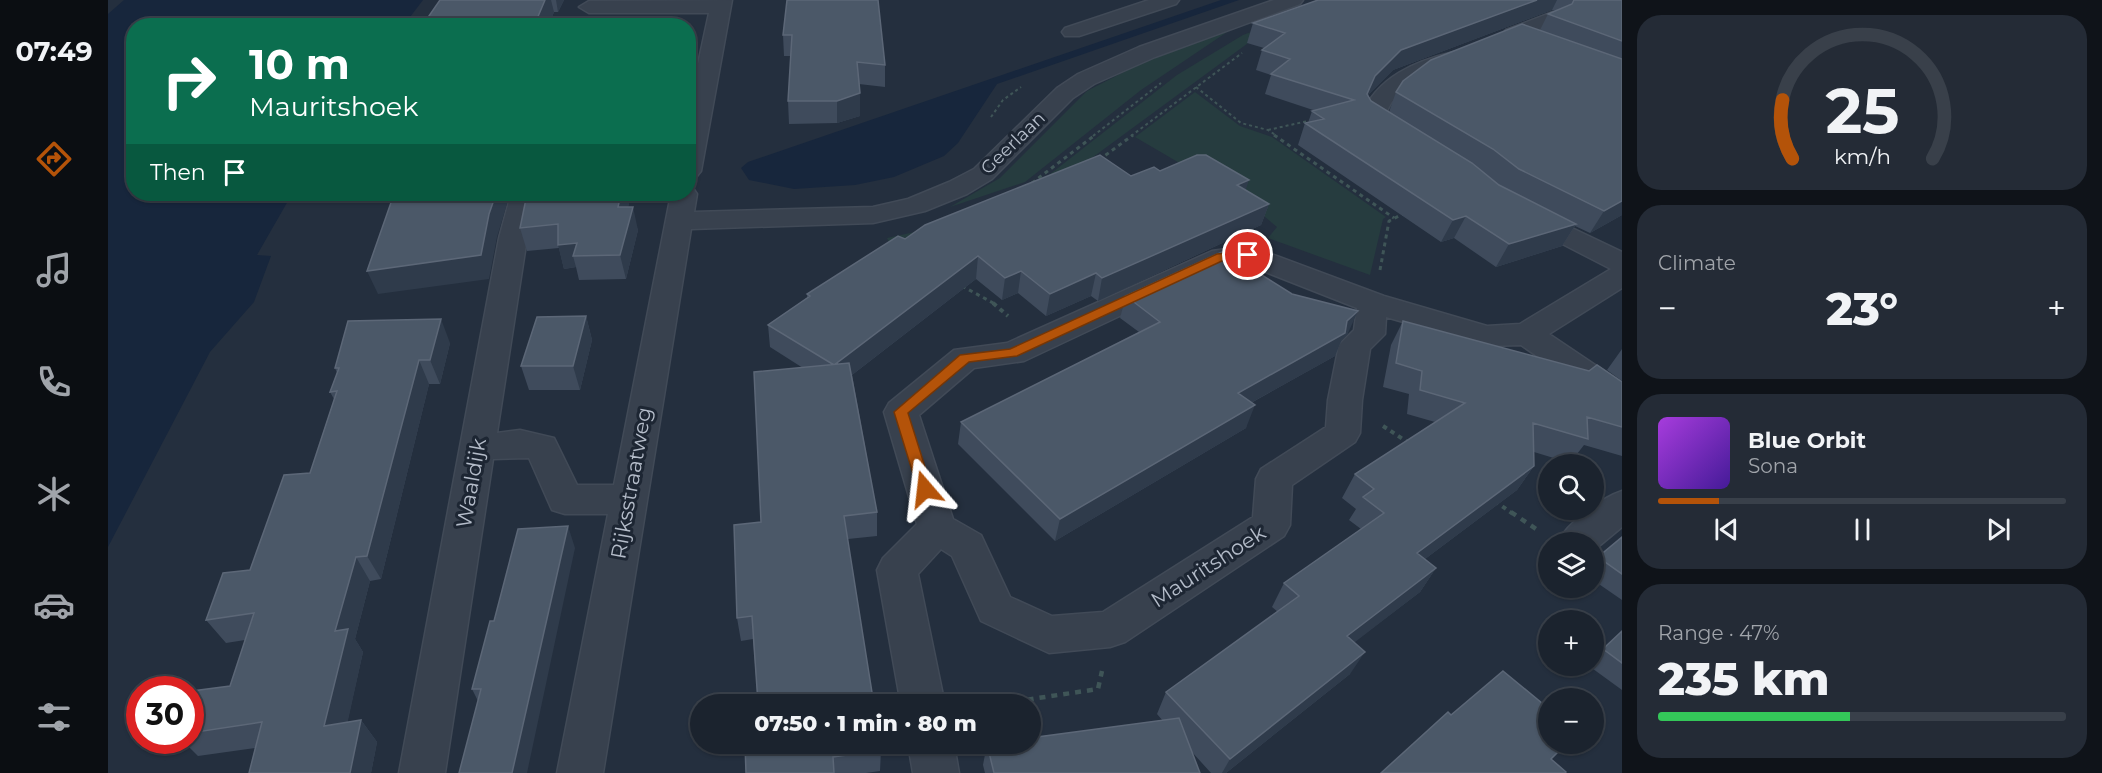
<!DOCTYPE html>
<html lang="en">
<head>
<meta charset="utf-8">
<style>
	body { margin:0; font-family:Montserrat,sans-serif; background:#242b36; color:#f1f3f6; height:100vh; display:flex; flex-direction:column; font-size:22px; white-space:nowrap }
	* { box-sizing:border-box; margin:0 }
	p { font-size:20px; color:#a0a4aa }
	.icon { flex:none; width:33px; height:33px; fill:none; stroke:currentColor; stroke-width:2; stroke-linecap:round; stroke-linejoin:round }
	.map { position:relative; flex:1; overflow:hidden }
	.details { display:flex; flex-direction:column; gap:15px; padding:15px; background:#0f1319; width:480px }
	.details>* { flex:none }
	.guide { position:absolute; left:18px; top:18px; width:570px; height:183px; border-radius:24px; box-shadow:0 2px 4px #0004,0 0 0 2px #39404a; background:#0b6e4f; color:#fff; overflow:hidden }
	.tools { position:absolute; left:1430px; top:454px; display:grid; gap:12px }
	.tools a { display:grid; place-items:center; width:66px; height:66px; border-radius:50%; background:#1b232e; box-shadow:0 2px 4px #0004,0 0 0 2px #39404a; font-size:30px }
	.speed { position:absolute; left:18px; top:676px; display:flex; gap:12px; font-size:30px; font-weight:700; text-align:center }
	.speed>* { display:grid; place-content:center; width:78px; height:78px; border-radius:50%; background:#1b232e; box-shadow:0 2px 4px #0004,0 0 0 2px #39404a; line-height:1 }
	.speed .limit { border:9px solid #d22; background:#fff; color:#111 }
	.pin { position:absolute; display:grid; place-items:center; width:51px; height:51px; color:#fff; margin:-26px; border:3px solid #fff; border-radius:50%; box-shadow:0 2px 6px #0007 }
	.me { position:absolute; width:66px; margin:-33px; rotate:343deg; stroke-linejoin:round; filter:drop-shadow(0 0 4px #0008) }
	.turn { display:flex; align-items:center; gap:21px; height:126px; padding:0 24px; font-size:27px }
	.turn .icon { width:78px; height:78px; stroke-width:2.5 }
	.turn b { display:block; font-size:42px; line-height:51px }
	.then { display:flex; align-items:center; height:57px; padding:0 24px; background:#0003; gap:12px; font-size:22px }
	.big { font-size:45px; font-weight:800; line-height:1.1 }
	.details .card { flex:1; display:flex; flex-direction:column; justify-content:center; gap:9px; min-width:0; padding:0 21px; border-radius:24px; background:#242b36 }
	.details .dial { align-items:center; gap:0 }
	.dial svg { height:156px; overflow:visible; fill:none; stroke:#39404a; stroke-width:7; stroke-linecap:round; text-anchor:middle }
	.dial text { fill:#f1f3f6; stroke:none }
	.song { display:flex; align-items:center; gap:18px }
	.cover { width:72px; height:72px; border-radius:9px; background:linear-gradient(135deg,hsl(280 70% 55%),hsl(260 70% 35%)) }
	.played { height:6px; border-radius:3px; background:linear-gradient(90deg,#b45309 15%,#39404a 15%) }
	.keys { display:flex; justify-content:space-around; direction:ltr }
	.heat { display:flex; justify-content:space-between; align-items:center; font-size:33px; direction:ltr }
	.charge { height:9px; border-radius:4px; background:linear-gradient(90deg,#34c759 47%,#39404a 0) }
	.trip { position:absolute; left:582px; top:694px; width:351px; height:60px; border-radius:30px; background:#1b232e; box-shadow:0 2px 4px #0004,0 0 0 2px #39404a; font-weight:800; line-height:60px; text-align:center }
	main { display:flex; flex:1; min-height:0 }
	.menu { display:flex; flex-direction:column; width:108px; justify-content:space-around; align-items:center; background:#0b0e12; color:#a0a4aa }
	.menu .icon { width:42px; height:42px }
	.menu .active { color:#b45309 }
	.menu b { font-size:27px; color:#f1f3f6 }
	.map>svg:first-child { display:block }
	.green { fill:#263c3f }
	.water { fill:#17263c }
	.lines { fill:none; stroke-linecap:round; stroke-linejoin:round }
	.minor-casing { stroke:#414a57; stroke-width:3 }
	.path-far3 { stroke:#3f5557; stroke-width:2; stroke-dasharray:3 3; stroke-linecap:butt }
	.path-far2 { stroke:#3f5557; stroke-width:3; stroke-dasharray:4 4; stroke-linecap:butt }
	.path-far1 { stroke:#3f5557; stroke-width:4; stroke-dasharray:4.5 4.5; stroke-linecap:butt }
	.path { stroke:#3f5557; stroke-width:4.5; stroke-dasharray:6 6; stroke-linecap:butt }
	.minor { fill:#38414e; fill-rule:evenodd }
	.wall { fill:#3f4b5c; fill-rule:evenodd }
	.shaded-wall { fill:#2f3b4b }
	.building { fill:#4b5868; stroke:#5c6777; stroke-width:1.5 }
	.route { fill:#b45309; stroke:#753606; stroke-width:1.5 }
	.labels { text-anchor:middle; dominant-baseline:central; stroke-width:6; stroke-linejoin:round; paint-order:stroke }
	.far-street-label { font-size:18px; fill:#b4bcc9; stroke:#1d2633 }
	.street-label { font-size:21px; fill:#b4bcc9; stroke:#1d2633 }
</style>
</head>
<body>
<main>
<nav class="menu">
<b>07:49</b>
<svg class="icon active" aria-label="directions" viewBox="0 0 24 24"><path d="M12 3l9 9-9 9-9-9zM9 14v-3h6M13 9l2 2-2 2"/></svg>
<svg class="icon" aria-label="music" viewBox="0 0 24 24"><path d="M9 18V5l10-2v13"/><circle cx="6" cy="18" r="3"/><circle cx="16" cy="16" r="3"/></svg>
<svg class="icon" aria-label="phone" viewBox="0 0 24 24"><path d="M5 4h4l2 5-3 2q2 4 5 5l2-3 5 2v4C11 20 4 13 5 4z"/></svg>
<svg class="icon" aria-label="climate" viewBox="0 0 24 24"><path d="M12 3v18M4 7l16 10M4 17L20 7"/></svg>
<svg class="icon" aria-label="car" viewBox="0 0 24 24"><path d="M5 17H2v-5l4-1 3-4h7l3 4 3 1v5h-3M9 17h6M6 11h13"/><circle cx="7" cy="17" r="2"/><circle cx="17" cy="17" r="2"/></svg>
<svg class="icon" aria-label="filters" viewBox="0 0 24 24"><path d="M4 7h16M4 17h16"/><circle cx="9" cy="7" r="2"/><circle cx="15" cy="17" r="2"/></svg>
</nav>
<div class="map">
<svg width="1514" height="773" viewBox="0 0 1514 773">
	<rect width="100%" height="100%" fill="#242f3e"/>
	<path class="green" d="M1226,1L1147,38L947,185L818,239L782,244L779,238L830,227L923,189L1069,75L1135,35Z
		M1125,28L1033,90L917,182L842,207L892,178L979,91L1045,57Z
		M1087,92L1132,126L1164,137L1278,217L1275,219L1262,275L1160,238L1169,227L1140,203L1027,137Z"/>
	<path class="water" d="M16,0H315L296,25L26,26V194H184L149,255L163,256L146,302L102,352L0,547V14Z
		M1113,0H1131L889,84L850,143L836,156L786,177L747,185L686,189L641,180L633,168L640,162Z"/>
	<g class="lines">
		<defs>
			<path id="minor" d="M624,0L593,171L589,176L580,179V110L601,13H481L471,7L481,1Z
				M1041,0H1071L1068,4L971,36H957L954,32L957,28Z
				M1166,0H1195L1192,4L1047,57L986,84L965,98L884,179L859,194L817,211L765,223L583,229L495,773H449L500,514H457L444,510L421,458L385,459L337,773H291L391,238L403,194H429L419,238L389,433L412,430L446,438L469,485H506L563,194H580V187L585,188L589,194L586,212L765,207L800,199L841,182L866,169L949,88L970,74L1031,47Z
				M1445,12L1452,14L1455,18L1452,22L1405,40L1398,38L1395,34L1398,30Z
				M1346,52L1354,53L1357,58L1354,63C1325,73 1289,82 1278,114L1302,128L1305,133L1302,138C1286,142 1262,129 1253,116C1269,77 1307,61 1346,52Z
				M1422,208L1514,252V288L1441,334L1514,383V411L1502,407L1413,345L1379,346L1278,317L1277,334L1262,349L1254,400L1252,433L1247,442L1184,485L1182,525L1176,536L1017,642L1002,647L941,653L873,621L844,556L833,549L810,574L837,705H793L769,570L775,558L809,524L776,412L781,403L846,350L899,343L1104,251L1140,246L1150,249L1276,296L1379,326L1412,324L1503,269L1412,222L1408,216L1412,210ZM1137,264L1249,308L1246,330L1231,345L1220,400L1218,427L1153,469L1148,479L1145,517L995,612L944,616L902,597L873,535L845,519L811,415L866,368L916,361L1120,265Z
				M1514,491V527L1485,551V543H1449C1459,523 1493,498 1514,491Z
				M800,744H846L851,773H805Z"/>
		</defs>
		<use href="#minor" class="minor-casing"/>
		<path class="path-far3" d="M1088,87L1133,123L1160,130L1169,136
			M883,117L895,100L913,87
			M1160,130L1204,120
			M985,136L1053,83
			M1023,136L1134,53"/>
		<path class="path-far2" d="M1166,135L1286,218
			M991,160L1025,135
			M924,183L987,135
			M1272,270L1281,221L1297,213
			M854,286L887,304"/>
		<path class="path-far1" d="M885,303L900,316
			M1275,426L1301,443
			M1387,501L1405,514"/>
		<path class="path" d="M1403,512L1431,531
			M884,705L990,689L994,671"/>
		<use href="#minor" class="minor"/>
	</g>
	<path class="wall" d="M332,0H456L450,12H446L440,26H314Z
		M679,0L777,65V87L751,84L752,116L729,123L681,124L680,101L683,56H676L675,35Z
		M1210,0H1514V215L1482,233L1467,226L1454,246L1388,267L1346,238L1333,242L1190,145L1197,123H1200L1204,111L1205,110L1157,94L1163,75L1148,70L1154,50L1156,48L1139,43L1145,23ZM1444,10L1448,11L1440,14L1432,30L1288,92L1281,112L1263,101L1260,95L1285,70Z
		M1023,176L1138,190L1161,204L1153,225L990,301L983,296L938,316L910,293L894,300L868,279L744,375L769,512V536L740,539L650,703L645,639L633,641L629,618L653,522L695,368L662,347L660,325L699,298V294L797,239Z
		M419,194H523L520,207L530,230L518,279L471,280L468,267L456,269L451,248L419,251L412,228Z
		M1018,296L1240,333L1234,339L1227,356L1143,403L1138,428L947,541L850,444L853,422L1031,332L1012,318Z
		M478,316L484,340L472,390H421L413,366Z
		M1295,321L1514,382V456L1476,445L1462,463L1426,452V466L1409,490L1317,559L1328,568L1312,592L1246,642L1242,674L1118,773H1103L1084,752L1092,773H877L875,765L879,744L1055,721L1049,714L1058,692L1170,612L1164,607L1176,583L1253,529L1241,520L1248,509L1234,498L1247,474L1327,422L1299,414L1301,394L1275,387L1283,345Z
		M342,343L332,384H321L273,579L262,581L247,639L255,652L239,723L253,720L269,742L263,773H141L147,748L90,756L75,741H82V695L122,686L137,640L118,643L98,620L142,570L202,473L226,399L222,392L229,373L227,368Z
		M1514,349V381L1499,370Z
		M1514,537V600L1485,580V563L1490,557Z
		M467,548L370,701L364,689L386,621Z
		M1514,631V690L1481,666H1485V659Z
		M637,744L773,750L772,771L758,773H638Z"/>
	<path class="shaded-wall" d="M437,0H443L446,12L440,26H426Z
		M448,0H456L450,12Z
		M1429,0H1449L1444,10L1285,70L1259,96L1251,115L1267,76L1293,50Z
		M752,93V116L729,123V101Z
		M1141,180L1134,201L1129,185Z
		M388,194H402L389,237L381,279L270,294L259,271L381,214Z
		M513,194H523L515,231L510,207Z
		M1514,201V215L1482,233L1496,211Z
		M1161,204L1153,225L990,301L994,278Z
		M525,207L530,230L518,279L512,255Z
		M1358,216L1346,238L1333,242L1345,220Z
		M1468,224L1454,246L1388,267L1401,244Z
		M469,243L465,256L468,267L456,269L450,245Z
		M870,256L868,279L727,388L726,365Z
		M913,271L910,293L894,300L897,278Z
		M988,273L983,296L938,316L942,294Z
		M1250,311L1240,333L1234,339L1227,356L1121,415L1130,393L1239,321Z
		M478,316L484,340L472,390L465,366Z
		M333,319L342,343L332,384L322,360Z
		M311,360L321,384L273,579L259,556Z
		M1147,405L1138,428L947,541L952,519Z
		M1426,466L1409,490L1293,577L1309,553Z
		M460,526L467,548L419,773H404Z
		M248,557L262,581L247,639L255,652L234,748L216,726L227,631Z
		M1328,568L1312,592L1225,659L1239,636Z
		M1257,652L1242,674L1118,773H1114L1122,759Z
		M253,720L269,742L263,773H242Z"/>
	<path class="building" d="M332,0H437L426,26H314Z
		M679,0H770L777,65L749,62L752,93L729,101H680L684,35H675Z
		M1210,0H1429L1293,50L1267,76L1259,94L1263,101L1364,163L1391,185L1468,224L1401,244L1358,216L1345,220L1197,123L1216,119L1204,111L1246,100L1163,74L1182,59L1154,50L1177,33L1145,23Z
		M1466,0H1514V41L1440,14L1464,4Z
		M1414,24L1514,59V201L1496,211L1411,169L1385,149L1288,92L1295,81L1323,60Z
		M992,155L1023,176L1046,167L1052,171L1089,155H1098L1141,180L1129,185L1161,204L994,278L988,273L942,294L913,271L897,278L870,256L726,365L660,325L702,296L699,294L790,236L797,239L817,225Z
		M286,194H388L381,214L373,255L259,271Z
		M419,194H513L510,207H525L512,255L465,256L469,243L450,245V224L412,228Z
		M1116,251L1184,294L1250,311L1239,321L1237,333L1130,393L1147,405L952,519L853,422L1052,322L1018,296Z
		M478,316L465,366H413L429,317Z
		M333,319L322,360H311L259,556L248,557L227,631L240,629L216,726L253,720L242,773H141L154,722L82,733V695L84,691L122,686L146,613L98,620L115,573L142,570L176,475L202,473L229,391L222,392L231,368H227L240,321Z
		M1295,321L1481,371L1489,365L1514,382V427L1479,417L1480,439L1425,423L1426,466L1309,553L1328,568L1239,636L1257,652L1122,759L1058,692L1191,596L1176,583L1276,513L1255,497L1266,489L1247,474L1357,403L1312,390L1314,371L1288,363Z
		M741,363L769,512L736,516L766,705H635L650,703L644,616L629,618L626,525L653,522L646,372Z
		M460,526L404,773H351L373,689H364L382,621H386L410,529Z
		M1514,537V574L1490,557Z
		M1514,631V663L1495,649Z
		M1395,671L1440,708V744H1458L1443,759L1458,772L1457,773H1273L1340,712L1343,715Z
		M1071,718L1092,773H886L879,744H922V738Z
		M637,744H772L773,750L725,757L726,773H638Z"/>
	<path class="route" d="M1140,251L1144,253V257L1116,260L909,356L861,362L800,413L824,489L822,493H811L786,412L852,355L902,349L1109,254Z"/>
	<g class="labels">
		<g class="far-street-label">
			<text transform="translate(905 143) rotate(-44)">Geerlaan</text>
		</g>
		<g class="street-label">
			<text transform="translate(363 483) rotate(-80)">Waaldijk</text>
			<text transform="translate(523 483) rotate(-80)">Rijksstraatweg</text>
			<text transform="translate(1100 566) rotate(-33)">Mauritshoek</text>
		</g>
	</g>
</svg>
<div class="tools">
<a><svg class="icon" aria-label="search" viewBox="0 0 24 24"><circle cx="10" cy="10" r="6"/><path d="M15 15l6 6"/></svg></a>
<a><svg class="icon" aria-label="layers" viewBox="0 0 24 24"><path d="M12 4l9 5-9 5-9-5zM3 14l9 5 9-5"/></svg></a>
<a>+</a>
<a>−</a>
</div>
<div class="speed"><div class="limit">30</div></div>
<div class="pin" style="left:1140px;top:255px;background:#d93025"><svg class="icon" aria-label="arrive" viewBox="0 0 24 24"><path d="M6 21V4h12l-3 4 3 4H6"/></svg></div>
<svg class="me" style="left:817px;top:489px" viewBox="-20 -20 40 40"><path d="M0-17L14 15 0 8-14 15z" fill="#b45309" stroke="#fff" stroke-width="4"/></svg>
<div class="trip">07:50 · 1 min · 80 m</div>
<div class="guide">
<div class="turn"><svg class="icon" aria-label="right" viewBox="0 0 24 24"><path d="M7 20v-9h11M14 6l5 5-5 5"/></svg><div><b>10 m</b>Mauritshoek</div></div>
<div class="then">Then<svg class="icon" aria-label="arrive" viewBox="0 0 24 24"><path d="M6 21V4h12l-3 4 3 4H6"/></svg></div>
</div>
</div>
<section class="details">
<div class="card dial"><svg viewBox="0 0 100 80">
<path d="M14 69A42 42 0 1 1 86 69"/>
<path d="M14 69A42 42 0 0 1 9 39" stroke="#b45309"/>
<text x="50" y="56" font-size="32" font-weight="700">25</text>
<text x="50" y="72" font-size="11">km/h</text>
</svg></div>
<div class="card"><p>Climate</p>
<div class="heat"><a>−</a><b class="big">23°</b><a>+</a></div>
</div>
<div class="card">
<div class="song"><i class="cover"></i><div><b>Blue Orbit</b><p>Sona</p></div></div>
<div class="played"></div>
<div class="keys"><svg class="icon" aria-label="previous" viewBox="0 0 24 24"><path d="M18 5L8 12l10 7zM5 5v14"/></svg><svg class="icon" aria-label="pause" viewBox="0 0 24 24"><path d="M8 5v14M16 5v14"/></svg><svg class="icon" aria-label="next" viewBox="0 0 24 24"><path d="M6 5l10 7-10 7zM19 5v14"/></svg></div>
</div>
<div class="card"><p>Range · 47%</p><b class="big">235 km</b><div class="charge"></div></div>
</section>
</main>
</body>
</html>
